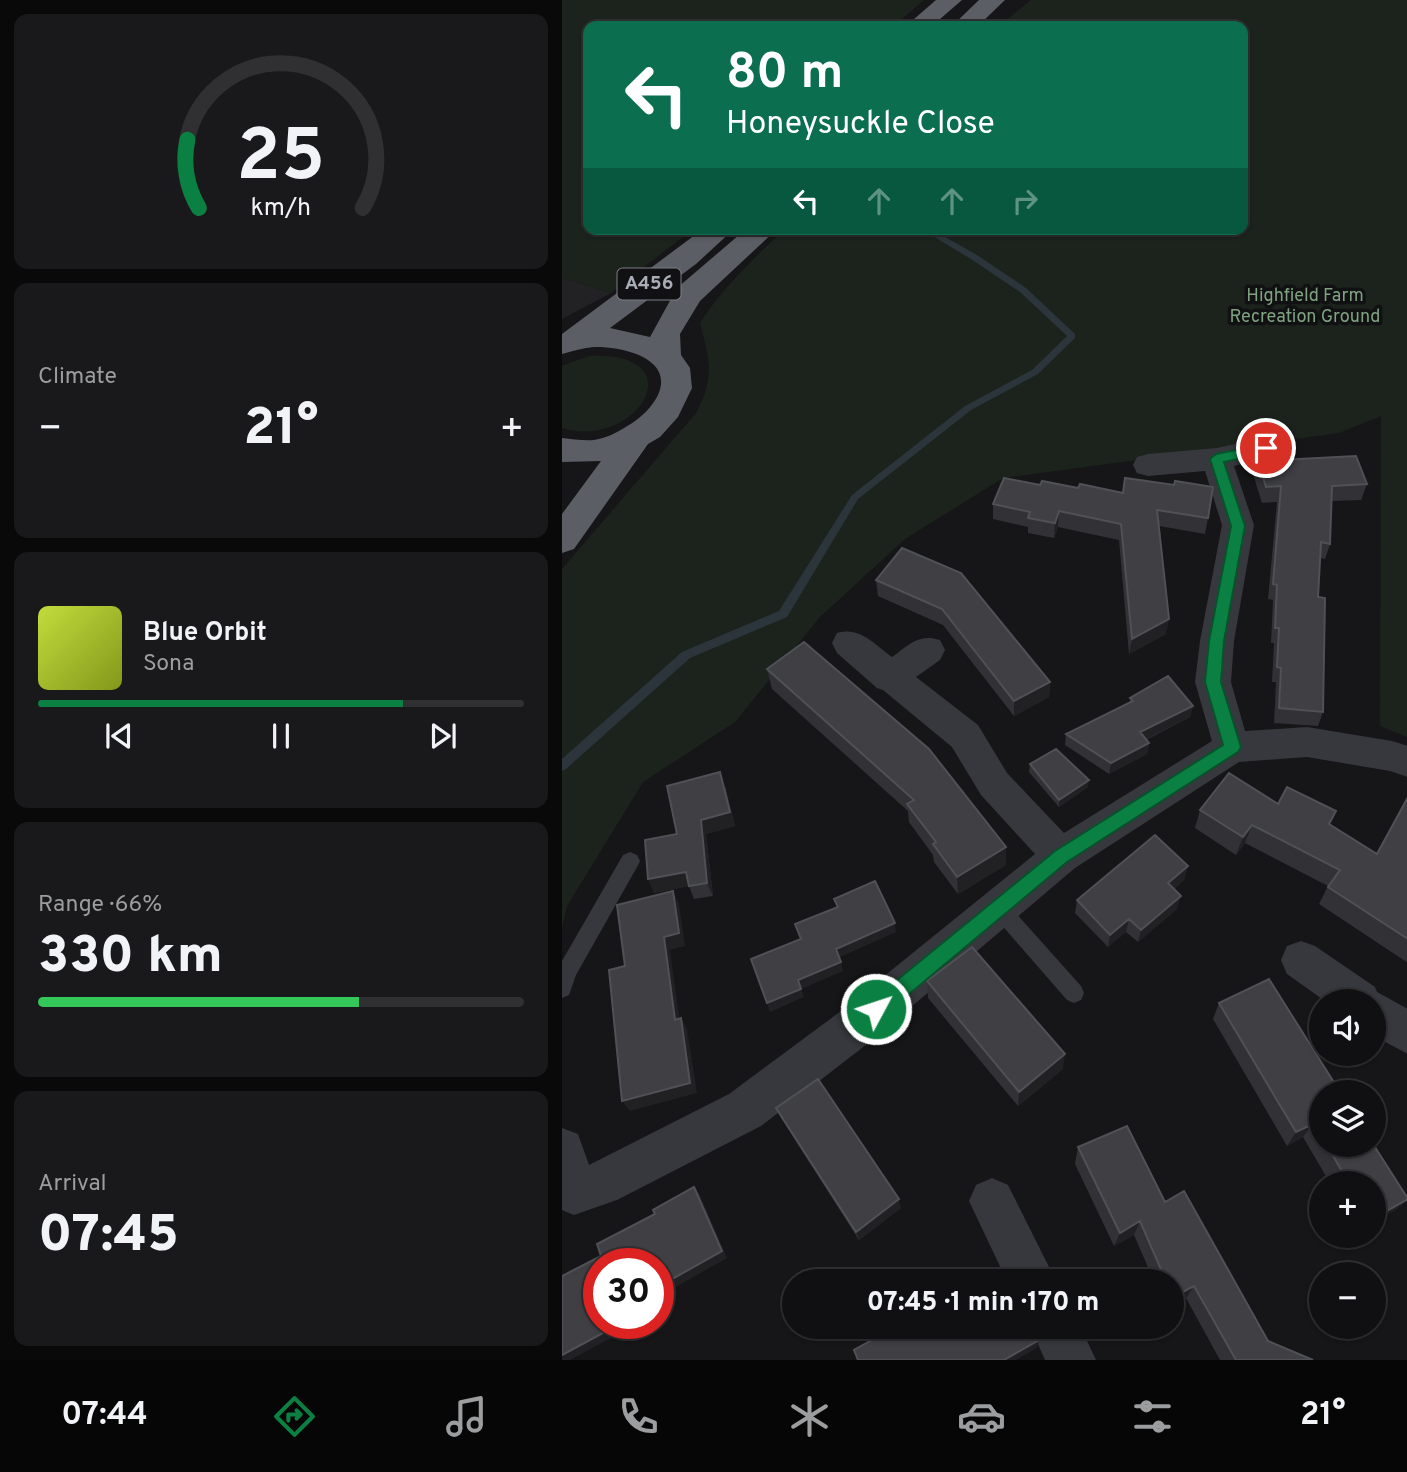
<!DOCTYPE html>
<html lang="en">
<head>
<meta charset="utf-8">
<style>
	body { margin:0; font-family:Overpass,sans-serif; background:#19191b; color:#f1f3f6; height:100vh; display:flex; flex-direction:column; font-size:26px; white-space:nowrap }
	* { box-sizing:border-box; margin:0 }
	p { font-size:23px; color:#9c9d9f }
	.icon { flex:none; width:38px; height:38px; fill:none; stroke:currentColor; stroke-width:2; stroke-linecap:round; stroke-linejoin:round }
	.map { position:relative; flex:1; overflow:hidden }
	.drawer { display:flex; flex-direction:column; gap:14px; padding:14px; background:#09090a; width:562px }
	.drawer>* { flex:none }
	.banner { position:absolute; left:21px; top:21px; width:665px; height:214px; border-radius:14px; box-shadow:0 2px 5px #0004,0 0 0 2px #303032; background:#0b6e4f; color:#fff; overflow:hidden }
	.buttons { position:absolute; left:747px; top:989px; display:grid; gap:14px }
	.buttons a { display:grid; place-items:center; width:77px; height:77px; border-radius:50%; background:#101012; box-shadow:0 2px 5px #0004,0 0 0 2px #303032; font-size:35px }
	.speed { position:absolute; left:21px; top:1248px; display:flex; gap:14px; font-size:35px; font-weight:700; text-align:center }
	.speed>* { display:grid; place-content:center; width:91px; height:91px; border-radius:50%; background:#101012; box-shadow:0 2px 5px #0004,0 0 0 2px #303032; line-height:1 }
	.speed .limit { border:10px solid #d22; background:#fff; color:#111 }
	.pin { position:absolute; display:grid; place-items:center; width:60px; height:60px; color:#fff; margin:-30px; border:4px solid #fff; border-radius:50%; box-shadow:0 2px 7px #0007 }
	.me { position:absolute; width:77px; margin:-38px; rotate:50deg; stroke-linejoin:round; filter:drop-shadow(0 0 5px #0008) }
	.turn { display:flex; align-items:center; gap:24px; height:147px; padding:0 28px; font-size:32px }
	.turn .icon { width:91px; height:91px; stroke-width:2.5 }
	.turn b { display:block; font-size:49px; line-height:60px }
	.lanes { display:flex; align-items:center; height:66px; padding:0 28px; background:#0003; justify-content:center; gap:35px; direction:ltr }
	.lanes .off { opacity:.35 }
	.big { font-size:52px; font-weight:800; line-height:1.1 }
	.drawer .card { flex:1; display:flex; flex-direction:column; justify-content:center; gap:10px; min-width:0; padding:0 24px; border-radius:14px; background:#19191b }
	.drawer .dial { align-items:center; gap:0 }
	.dial svg { height:182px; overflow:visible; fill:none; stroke:#303032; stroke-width:7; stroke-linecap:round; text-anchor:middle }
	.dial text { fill:#f1f3f6; stroke:none }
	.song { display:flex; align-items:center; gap:21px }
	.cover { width:84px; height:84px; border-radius:10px; background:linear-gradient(135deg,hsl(70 70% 55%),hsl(70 70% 35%)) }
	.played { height:7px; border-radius:4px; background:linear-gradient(90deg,#0b8043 75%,#303032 75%) }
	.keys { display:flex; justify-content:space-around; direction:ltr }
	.heat { display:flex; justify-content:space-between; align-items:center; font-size:38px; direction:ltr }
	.charge { height:10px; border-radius:5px; background:linear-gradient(90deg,#34c759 66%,#303032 0) }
	.trip { position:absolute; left:220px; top:1269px; width:402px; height:70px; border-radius:35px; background:#101012; box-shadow:0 2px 5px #0004,0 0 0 2px #303032; font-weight:800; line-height:70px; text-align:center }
	.menu { display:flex; height:112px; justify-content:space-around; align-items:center; background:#060607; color:#9c9d9f }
	.menu .icon { width:49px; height:49px }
	.menu .current { color:#0b8043 }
	.menu b { font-size:32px; color:#f1f3f6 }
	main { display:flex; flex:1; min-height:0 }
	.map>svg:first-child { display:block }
	.built { fill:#222225 }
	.green { fill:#1c231d }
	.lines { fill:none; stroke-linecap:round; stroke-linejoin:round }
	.stream { fill:#2c353c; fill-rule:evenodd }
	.service { fill:#37383d; fill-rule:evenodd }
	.minor { fill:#37383d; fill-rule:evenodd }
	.trunk { fill:#5b5e65; fill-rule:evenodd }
	.wall { fill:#323236 }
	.shaded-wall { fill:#212124 }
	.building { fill:#3f3f44; stroke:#4f5156; stroke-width:2 }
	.route { fill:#0b8043; stroke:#07532c; stroke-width:2 }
	.labels { text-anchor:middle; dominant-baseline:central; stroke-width:7; stroke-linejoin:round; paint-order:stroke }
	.far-park-label { font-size:18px; fill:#7fa381; stroke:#111113 }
	.shield { fill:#111113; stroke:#7b7e86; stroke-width:2 }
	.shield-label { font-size:19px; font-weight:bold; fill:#a8adb8 }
</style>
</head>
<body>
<main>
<section class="drawer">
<div class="card dial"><svg viewBox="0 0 100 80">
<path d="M14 69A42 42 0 1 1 86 69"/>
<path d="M14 69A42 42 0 0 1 9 39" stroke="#0b8043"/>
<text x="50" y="56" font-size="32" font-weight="700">25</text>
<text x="50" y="72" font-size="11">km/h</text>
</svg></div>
<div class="card"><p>Climate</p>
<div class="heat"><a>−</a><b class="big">21°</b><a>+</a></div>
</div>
<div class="card">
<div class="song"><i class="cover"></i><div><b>Blue Orbit</b><p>Sona</p></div></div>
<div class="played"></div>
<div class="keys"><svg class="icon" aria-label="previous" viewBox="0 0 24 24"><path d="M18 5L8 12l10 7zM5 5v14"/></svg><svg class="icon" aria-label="pause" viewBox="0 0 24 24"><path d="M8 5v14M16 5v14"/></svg><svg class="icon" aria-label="next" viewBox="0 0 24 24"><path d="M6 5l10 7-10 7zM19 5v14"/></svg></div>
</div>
<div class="card"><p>Range · 66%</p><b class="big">330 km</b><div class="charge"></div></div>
<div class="card"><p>Arrival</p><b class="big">07:45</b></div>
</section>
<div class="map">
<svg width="846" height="1360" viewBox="0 0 846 1360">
	<rect width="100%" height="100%" fill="#161618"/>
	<path class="built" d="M0,278L3,279L49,293L0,319Z"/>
	<path class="green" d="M0,0H362L332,26H26V229H131L49,293L0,278Z
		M469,0H845V737L818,726L819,416L777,433L441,478L343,539L258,617L173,722L81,782L5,906L0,928V569L134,413C153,377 148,362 138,323C161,287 192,259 222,229H681V26H437Z
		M27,356C135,351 76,451 0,428V366Z"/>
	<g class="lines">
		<path class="stream" d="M359,229H369L415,255L464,288L513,334V338L476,374L409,410L296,499L225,617L128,658L4,769L0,771V759L120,652L217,611L290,495L403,406L470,370L505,336L458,292L409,259Z"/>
		<path class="service" d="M68,852L75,855L78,861L75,867L14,975L7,995L0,998V961L61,855Z
			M437,899L444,902L519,986L522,993L519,1000L512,1003L505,1000L430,914L427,908L430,902Z"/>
		<path class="minor" d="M704,437L715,441L719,448L715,455L672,466L692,525L672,641L669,682L683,731L745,727L830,741L846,746V777L828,771L745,757L677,762L513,868L309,1041L199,1126L55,1200L12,1215L0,1210V1128L16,1134L27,1165L167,1094L279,1011L473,854L419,795L390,747L321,690L315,688L275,653L270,643L275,633C298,626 312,644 330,657C347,645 356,633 378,640L383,650L378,660L354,677L416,725L445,773L502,833L650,741L633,682L638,641L660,525L643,471L586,476L575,473L571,465L575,457L586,454L655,448Z
			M739,941L753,946L813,987L815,992L846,1009V1054L812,1036V1001H763L725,974L719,960L725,946Z
			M430,1178L446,1185L494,1281H445L407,1201L414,1185Z
			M468,1326H518L534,1360H483Z"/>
		<path class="trunk" d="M374,0H400L370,26H344Z
			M417,0H443L416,26H390Z
			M141,229H172L134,264L48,328L88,337L115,288L184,229H215L138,301L118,334L119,355L128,368L130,388L116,417L98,437L86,444L12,549L0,553V514L39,461L0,462V438C10,439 22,441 32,440C45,438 56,432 67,425C79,418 90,407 96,395C113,357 57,346 32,347C21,348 11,351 0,354V334Z"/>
	</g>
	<path class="wall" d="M696,461L805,484L799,500L769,501L768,544L763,559L758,558L756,597L761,712L756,726L712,723L714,682H710L712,643H709L711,600L706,599L715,502L700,503L692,477Z
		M442,478L646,518L643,534L597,526L604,634L567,654L557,540L496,527L492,538L466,533V527L431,519V504Z
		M340,548L488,682L487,697L452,716L381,625L316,596L314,580Z
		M205,669L444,865L396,894L372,862L371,855L347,822L346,811L210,689Z
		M568,698L631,706L628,717L584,740L587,743L585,754L547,774L503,745L504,734L568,702Z
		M468,764L526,787L497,807L467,772Z
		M163,786L173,826L144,834L151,896L132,899L127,886L92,893L115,834Z
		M846,796V963L757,904L766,886L683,843L674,855L633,828L638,810L716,804L768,825L814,854Z
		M626,866L622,880L612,889L615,909L576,942L564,932L546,947L513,913L515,900Z
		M365,981L501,1069L456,1106L366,998Z
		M657,1003L760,1092V1144H811L846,1199L832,1211L812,1183H768L741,1137L725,1146L651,1019Z
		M214,1108L339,1208L297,1240L219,1118Z
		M516,1147L603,1202L706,1341L751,1360H658L624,1298L611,1304V1281H592L572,1235L552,1246L513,1164Z"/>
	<path class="shaded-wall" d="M497,511L496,527L492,538L493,523Z
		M607,619L604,634L567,654L570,639Z
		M488,682L487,697L452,716V701Z
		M631,706L628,717L576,743L578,732Z
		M587,743L585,754L547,774L549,763Z
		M158,772L173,826L144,834L151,896L145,883L139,820Z
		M527,780L526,787L497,807V800Z
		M690,825L683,843L674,855L681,837Z
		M444,847V865L396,894L395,877Z
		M626,866L622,880L603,896L606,883Z
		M124,872L129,886L92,893L86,879Z
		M111,891L117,904L123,946L108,950L119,1031L113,1020L102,937Z
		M619,896L615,909L576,942L579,930Z
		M567,919L564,932L546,947L548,935Z
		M333,923L334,932L276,958L274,949Z
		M279,962L281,971L239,989L236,980Z
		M239,989L242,997L208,1012L205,1003Z
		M119,1018L125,1029L135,1093L68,1111L60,1101Z
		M503,1054L501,1069L456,1106L457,1092Z
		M751,1124L741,1137L725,1146L734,1132Z
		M132,1187L138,1195L165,1258L96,1297V1287Z
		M337,1199L339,1208L297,1240L294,1232Z
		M846,1199L832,1211L812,1222V1218Z
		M578,1221L572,1235L552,1246L558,1233Z
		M632,1286L624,1298L611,1304V1297Z
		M41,1323H49L47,1324L51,1337L8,1360H0V1355Z
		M477,1340L475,1348L454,1360H442Z"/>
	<path class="building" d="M794,456L805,484L770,486L768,544L759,542L756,597L763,598L761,712L717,708L719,668L715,667L717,628H713L715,585L711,584L719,486L704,487L696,461Z
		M442,478L478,485L480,481L516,488L518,484L561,493L563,478L612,485L613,481L651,487L646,518L595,510L607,619L570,639L559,524L497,511L493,523L466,518L468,512L431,504Z
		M340,548L399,573L488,682L452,701L380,609L314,580Z
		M242,642L367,749L444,847L395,877L371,844L374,842L345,804L352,800L205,669Z
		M606,676L631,706L578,732L587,743L549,763L504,734L571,701L568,698Z
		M494,749L527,780L497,800L468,764Z
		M158,772L168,812L139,820L145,883L127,886L124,872L86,879L83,840L115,834L105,786Z
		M667,773L716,804L725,787L774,811L767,824L815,854L846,797V939L766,887L778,870L690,825L681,837L638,810Z
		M593,835L626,866L606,883L619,896L579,930L567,919L548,935L515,900Z
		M313,881L333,923L274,949L279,962L236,980L239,989L205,1003L189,959L239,939L233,924L276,907L272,899Z
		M111,891L117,933L102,937L113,1020L119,1018L128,1083L60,1101L47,970L63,966L55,905Z
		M410,947L503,1054L457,1092L365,981Z
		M707,979L778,1092H760V1138L751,1124L734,1132L657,1003Z
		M256,1079L337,1199L294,1232L214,1108Z
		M565,1126L603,1202L622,1191L706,1341L751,1360H674L632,1286L611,1297V1281H604L578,1221L558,1233L516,1147Z
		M764,1144H811L846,1199L812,1218V1183H787Z
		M132,1187L160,1251L96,1287V1264H37V1323H41L43,1332L0,1355V1276L39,1256L35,1244L93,1214L91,1210Z
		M441,1268L447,1274L450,1281H418Z
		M335,1326H470L477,1340L442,1360H296L292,1350Z"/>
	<path class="route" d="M704,444L711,448L709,452L662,462L683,526L662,641L659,682L679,747L676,752L505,862L321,1016L314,1019L307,1016L305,1009L307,1003L493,851L661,745L643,682L647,641L669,526L648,459L654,454Z"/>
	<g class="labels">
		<g class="far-park-label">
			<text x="743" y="296">Highfield Farm<tspan x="743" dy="21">Recreation Ground</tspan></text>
		</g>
		<rect class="shield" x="55.5" y="268.5" width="63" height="31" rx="5"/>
		<g class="shield-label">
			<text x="87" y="284">A456</text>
		</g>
	</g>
</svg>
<div class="buttons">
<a><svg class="icon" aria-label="sound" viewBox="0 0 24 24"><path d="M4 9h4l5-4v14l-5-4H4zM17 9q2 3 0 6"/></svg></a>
<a><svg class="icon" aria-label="layers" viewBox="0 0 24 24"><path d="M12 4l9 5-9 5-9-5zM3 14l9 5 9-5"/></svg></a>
<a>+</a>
<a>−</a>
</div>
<div class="speed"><div class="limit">30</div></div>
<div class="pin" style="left:704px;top:448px;background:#d93025"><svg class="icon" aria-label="arrive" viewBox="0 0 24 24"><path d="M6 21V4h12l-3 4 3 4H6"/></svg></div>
<svg class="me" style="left:314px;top:1009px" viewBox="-20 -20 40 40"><circle r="17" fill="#0b8043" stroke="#fff" stroke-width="3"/><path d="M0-11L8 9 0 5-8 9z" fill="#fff"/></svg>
<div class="trip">07:45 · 1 min · 170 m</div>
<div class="banner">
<div class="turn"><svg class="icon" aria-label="left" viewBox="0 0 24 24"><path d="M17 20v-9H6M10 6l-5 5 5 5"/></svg><div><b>80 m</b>Honeysuckle Close</div></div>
<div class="lanes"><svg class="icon" aria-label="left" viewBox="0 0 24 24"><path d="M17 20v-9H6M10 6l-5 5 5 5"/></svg><svg class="icon off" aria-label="ahead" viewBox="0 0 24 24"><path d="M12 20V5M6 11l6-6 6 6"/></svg><svg class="icon off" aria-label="ahead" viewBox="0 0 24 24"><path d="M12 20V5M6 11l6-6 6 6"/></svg><svg class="icon off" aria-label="right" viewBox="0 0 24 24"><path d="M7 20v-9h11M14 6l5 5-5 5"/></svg></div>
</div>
</div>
</main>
<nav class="menu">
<b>07:44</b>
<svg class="icon current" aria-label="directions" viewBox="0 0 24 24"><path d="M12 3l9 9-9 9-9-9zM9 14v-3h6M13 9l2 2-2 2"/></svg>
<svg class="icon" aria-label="music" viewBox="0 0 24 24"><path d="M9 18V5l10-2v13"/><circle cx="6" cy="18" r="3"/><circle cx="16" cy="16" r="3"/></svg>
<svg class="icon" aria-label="phone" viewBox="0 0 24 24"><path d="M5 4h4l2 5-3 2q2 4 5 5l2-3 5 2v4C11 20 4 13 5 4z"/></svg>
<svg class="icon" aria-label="climate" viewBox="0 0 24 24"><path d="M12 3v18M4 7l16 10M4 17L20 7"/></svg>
<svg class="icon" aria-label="car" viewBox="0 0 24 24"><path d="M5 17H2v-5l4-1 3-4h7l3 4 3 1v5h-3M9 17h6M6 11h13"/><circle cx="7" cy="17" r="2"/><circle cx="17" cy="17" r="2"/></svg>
<svg class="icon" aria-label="filters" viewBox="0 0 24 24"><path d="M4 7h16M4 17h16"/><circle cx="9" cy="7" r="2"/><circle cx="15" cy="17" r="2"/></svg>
<b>21°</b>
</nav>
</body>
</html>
